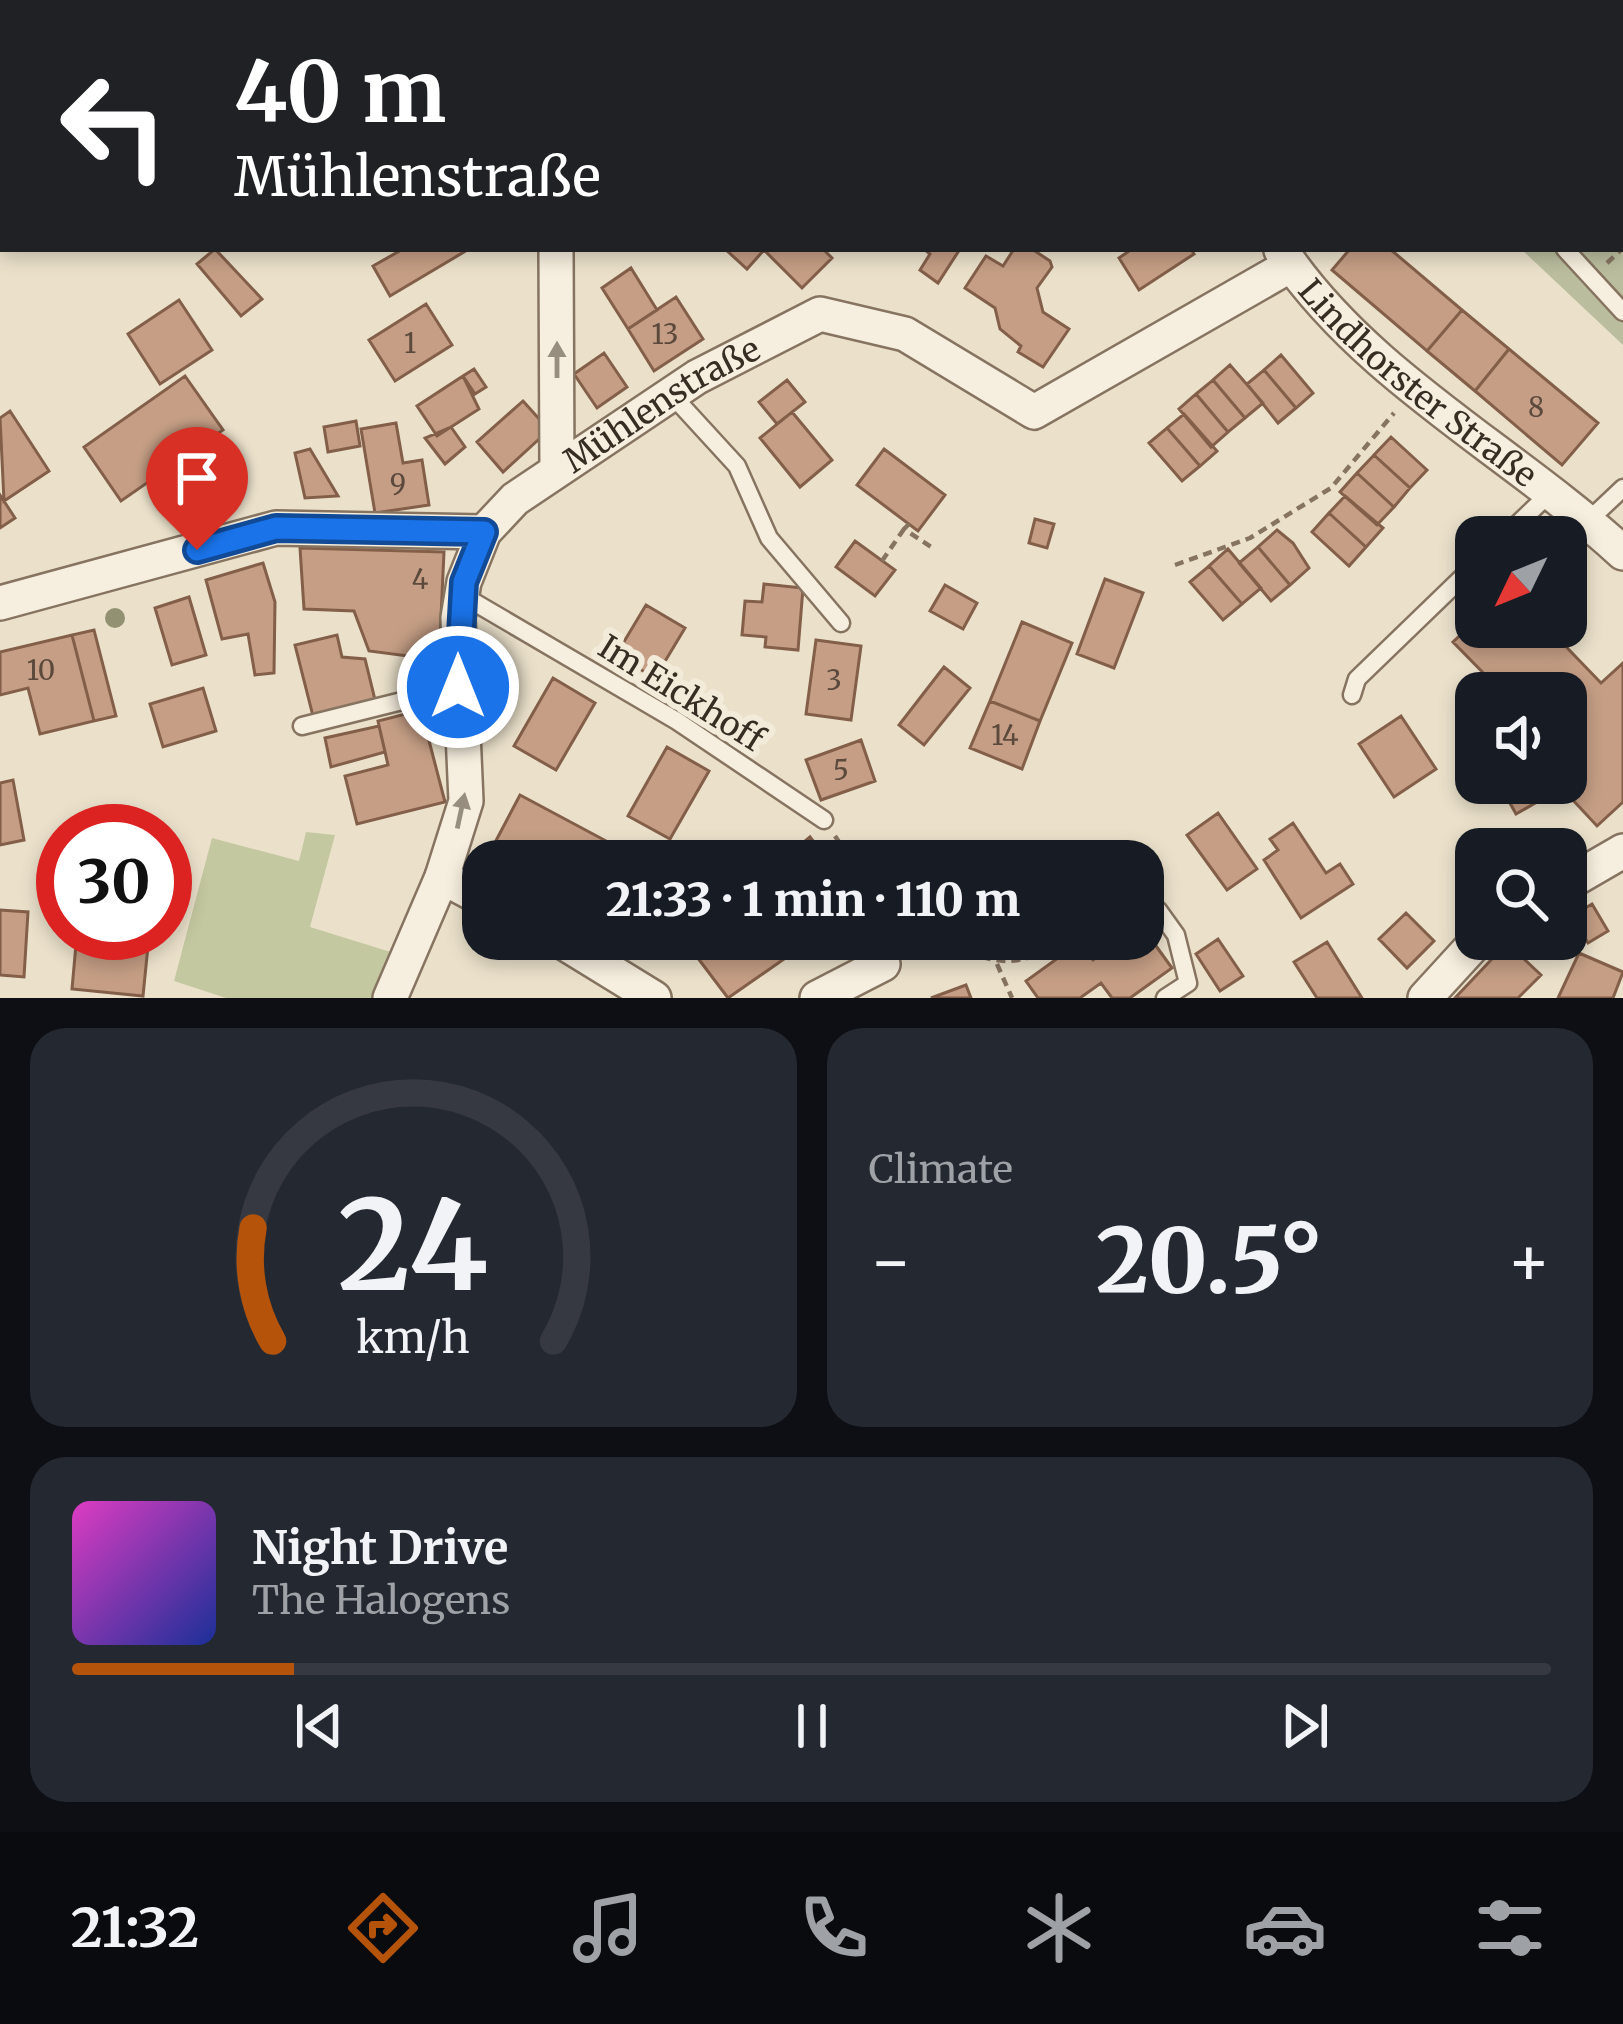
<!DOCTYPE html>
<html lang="en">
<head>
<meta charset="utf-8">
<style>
	body { margin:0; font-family:Merriweather,serif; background:#242831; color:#f1f3f6; height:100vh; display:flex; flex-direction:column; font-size:45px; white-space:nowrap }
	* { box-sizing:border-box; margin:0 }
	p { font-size:39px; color:#9ea1a6 }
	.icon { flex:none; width:66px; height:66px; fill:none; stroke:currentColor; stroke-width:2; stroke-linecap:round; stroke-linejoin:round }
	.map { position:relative; height:998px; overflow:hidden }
	.side { display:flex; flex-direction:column; gap:30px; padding:30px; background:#0d0f14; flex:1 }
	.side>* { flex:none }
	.guide { position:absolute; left:0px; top:0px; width:1623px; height:252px; box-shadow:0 6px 18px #0003; background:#202124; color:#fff; overflow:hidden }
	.needle { width:78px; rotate:227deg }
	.fabs { position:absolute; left:1455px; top:516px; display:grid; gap:24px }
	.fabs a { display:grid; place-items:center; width:132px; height:132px; border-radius:24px; background:#171b24; box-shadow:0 6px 18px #0003; font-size:60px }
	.speed { position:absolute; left:36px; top:804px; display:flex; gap:24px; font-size:60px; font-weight:700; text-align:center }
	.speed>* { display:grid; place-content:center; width:156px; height:156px; border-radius:50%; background:#171b24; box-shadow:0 6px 18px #0003; line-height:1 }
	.speed .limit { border:18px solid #d22; background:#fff; color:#111 }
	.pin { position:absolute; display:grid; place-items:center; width:102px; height:102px; color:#fff; margin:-123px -51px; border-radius:50% 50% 50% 0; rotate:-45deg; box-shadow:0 0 12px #0007 }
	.pin .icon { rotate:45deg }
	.me { position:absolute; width:132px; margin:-66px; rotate:0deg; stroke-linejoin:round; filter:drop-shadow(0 0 9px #0008) }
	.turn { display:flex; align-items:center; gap:42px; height:252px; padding:0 36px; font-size:54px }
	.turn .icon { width:156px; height:156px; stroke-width:2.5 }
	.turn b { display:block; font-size:84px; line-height:102px }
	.big { font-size:90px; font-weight:800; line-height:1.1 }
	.side .widget { flex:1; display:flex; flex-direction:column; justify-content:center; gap:18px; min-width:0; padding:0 42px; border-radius:36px; background:#242831 }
	.side .dial { align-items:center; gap:0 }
	.dial svg { height:312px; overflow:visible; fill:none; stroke:#363941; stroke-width:7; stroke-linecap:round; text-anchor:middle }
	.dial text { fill:#f1f3f6; stroke:none }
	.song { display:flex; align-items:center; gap:36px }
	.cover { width:144px; height:144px; border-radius:18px; background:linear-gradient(135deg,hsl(310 70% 55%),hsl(230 70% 35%)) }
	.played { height:12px; border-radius:6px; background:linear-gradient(90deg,#b45309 15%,#363941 15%) }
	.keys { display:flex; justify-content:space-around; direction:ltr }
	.heat { display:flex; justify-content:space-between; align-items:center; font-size:66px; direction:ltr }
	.side .tiles { flex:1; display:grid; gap:30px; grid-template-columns:1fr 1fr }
	.widget:last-child { grid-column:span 2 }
	.trip { position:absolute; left:462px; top:840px; width:702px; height:120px; border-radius:36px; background:#171b24; box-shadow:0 6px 18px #0003; font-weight:800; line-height:120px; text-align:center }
	.tabs { display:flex; height:192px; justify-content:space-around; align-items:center; background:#090b0e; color:#9ea1a6 }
	.tabs .icon { width:84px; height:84px }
	.tabs .current { color:#b45309 }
	.tabs b { font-size:54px; color:#f1f3f6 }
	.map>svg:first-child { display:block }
	.green { fill:#c4c8a0 }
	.cemetery { fill:#bbbe9e }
	.building { fill:#c59e85; stroke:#835f49; stroke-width:3 }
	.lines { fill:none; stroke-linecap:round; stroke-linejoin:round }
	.service-casing { stroke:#867461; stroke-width:21 }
	.minor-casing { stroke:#867461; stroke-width:38 }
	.path { stroke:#867461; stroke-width:4.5; stroke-dasharray:9 6; stroke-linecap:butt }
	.service { stroke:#f6eede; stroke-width:16 }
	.minor { stroke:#f6eede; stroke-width:33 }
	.tree { fill:#929273 }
	.oneway { fill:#978e80 }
	.route-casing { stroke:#114b97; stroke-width:30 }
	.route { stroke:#1a73e8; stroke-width:21 }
	.labels { text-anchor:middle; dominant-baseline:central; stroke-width:12; stroke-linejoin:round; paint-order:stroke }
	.number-label { font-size:27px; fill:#5b493c }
	.street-label { font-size:33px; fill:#382d23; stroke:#f3ebda }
</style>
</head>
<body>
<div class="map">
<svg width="1623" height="998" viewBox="0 0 1623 998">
	<rect width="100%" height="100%" fill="#ebe1cb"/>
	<path class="green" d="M306,832L335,835L310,927L394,953L376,998H226L174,981L212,838L299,861Z"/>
	<path class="cemetery" d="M1556,0H1623V345L1521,249H1620V3H1553Z"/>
	<path class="building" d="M215,249L262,299L241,316L197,264Z
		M403,249H469L390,296L373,266Z
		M725,249H763L764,250L747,269Z
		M823,249L832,258L802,288L763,249Z
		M924,249H960L938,283L920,270L930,254Z
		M1014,249H1032L1050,261L1052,267L1037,288L1043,312L1069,329L1043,367L1018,352L1021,346L1000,329L995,308L965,288L986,256L1003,266Z
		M1132,249H1191L1194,254L1139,290L1119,258Z
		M1350,249H1390L1462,310L1427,351L1332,270Z
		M631,268L657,310L628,329L602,288Z
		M676,297L703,339L654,371L628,329Z
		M179,300L212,350L160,384L128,334Z
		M426,304L452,345L395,381L369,340Z
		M1462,310L1509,349L1475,391L1427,351Z
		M1509,349L1598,423L1562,465L1475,391Z
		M604,353L627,387L597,408L574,374Z
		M1281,355L1313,393L1296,408L1264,370Z
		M1230,365L1263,403L1245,418L1213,380Z
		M474,369L486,387L475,394L463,376Z
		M1264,370L1296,408L1278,423L1247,384Z
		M185,376L223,430L121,501L84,447Z
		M463,376L479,409L437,436L417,406Z
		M787,380L805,402L777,424L759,402Z
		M1213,380L1245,418L1228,432L1196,394Z
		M1196,394L1228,432L1211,447L1179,409Z
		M523,401L549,430L503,472L477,442Z
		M10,411L49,471L4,501L0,418Z
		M792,412L832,460L800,487L760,438Z
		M1184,414L1217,451L1200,466L1167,428Z
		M356,421L360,446L328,452L324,427Z
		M396,423L403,463L422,460L429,505L375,513L361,429Z
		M451,427L465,447L445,464L425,438Z
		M1167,428L1200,466L1182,481L1149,443Z
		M1391,437L1427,470L1410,488L1374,455Z
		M310,449L338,496L305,498L295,453Z
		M884,449L945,495L918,531L857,485Z
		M1374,455L1410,488L1394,507L1357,473Z
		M1357,473L1394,507L1377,525L1340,492Z
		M0,495L15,518L0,528Z
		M1345,496L1383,528L1366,547L1329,513Z
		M1329,513L1366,547L1349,566L1312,532Z
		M1035,519L1054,524L1047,548L1029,543Z
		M1277,530L1293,543L1309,568L1290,585L1258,547Z
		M855,541L895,570L875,596L836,567Z
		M1258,547L1290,585L1271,601L1239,563Z
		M300,548L444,552L439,660L369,651L354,611L304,609Z
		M1228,549L1261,588L1242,604L1209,566Z
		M263,563L275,602L274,673L255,675L248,634L222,639L206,580Z
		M1209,566L1242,604L1223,620L1190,582Z
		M1105,579L1143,593L1114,668L1077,654Z
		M764,584L803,588L798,650L765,647L766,637L742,635L745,601L762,602Z
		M945,585L977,603L963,629L930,611Z
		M189,597L206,655L172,665L155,608Z
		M646,605L685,628L655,678L616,655Z
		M1476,620V627H1547L1601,683L1623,663V802L1597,826L1557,783H1566L1573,765L1566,758V693H1503L1453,642Z
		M1022,622L1072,643L1040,721L990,701Z
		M94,630L116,716L94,721L72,635Z
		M72,635L94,721L40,734L28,688L0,695V652Z
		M337,635L342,657L365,659L376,704L314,720L295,645Z
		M816,640L861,646L851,720L806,714Z
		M944,667L970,688L924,745L899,725Z
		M553,678L595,703L556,770L514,746Z
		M203,688L216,731L163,747L150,704Z
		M990,701L1040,721L1022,769L970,748Z
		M421,710L445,802L357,824L345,776L388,765L378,721Z
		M1401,716L1436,769L1394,797L1359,744Z
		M379,726L385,752L331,767L325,738Z
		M861,740L875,781L821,800L806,760Z
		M667,747L709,771L670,839L628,816Z
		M13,780L24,840L0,845V783Z
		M1508,783H1535L1544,798L1516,814L1501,787Z
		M520,795L623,850L617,861H502L489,854Z
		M1218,813L1257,869L1227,890L1187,835Z
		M1293,823L1326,873L1340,864L1353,884L1301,918L1264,860L1278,850L1270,839Z
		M810,837L829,861H781Z
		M1592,904L1608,931L1588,943L1572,916Z
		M0,910L28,912L24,977L0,975Z
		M1406,913L1434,941L1407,968L1379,939Z
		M1143,928L1172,968L1130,998H1112L1101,983L1080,998H1038L1026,981L1080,942L1093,960L1122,939H1143Z
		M77,933L149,936L143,996L72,989Z
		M713,939H765L784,959L728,998L694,953Z
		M1218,939L1243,976L1220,991L1196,954Z
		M1327,942L1362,998H1317L1294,962Z
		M1507,943L1541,975L1518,998H1455Z
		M1579,953L1623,972L1613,998H1558Z
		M966,985L971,998H931Z"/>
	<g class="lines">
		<defs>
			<path id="service" d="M1299,0L1302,3
				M1580,3V0
				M1620,103L1623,106
				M1565,249L1623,312
				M671,394L737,466L769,538L841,623
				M1588,521L1623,488
				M1504,537L1551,492
				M462,595L677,721L824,820
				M1352,695L1357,679L1476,564
				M302,726L458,687
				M1143,914L1158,910L1176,935L1188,983L1165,998"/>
			<g id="minor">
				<path d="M1092,0L1096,3"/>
				<path d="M249,3L253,0"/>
				<path d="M588,3L590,0"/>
				<path d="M1159,3L1162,0"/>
				<path d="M0,173L3,171"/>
				<path d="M556,249L557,470"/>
				<path id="s1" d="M1281,250C1365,376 1513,452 1623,553"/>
				<path d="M0,603L276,528L484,532"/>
				<path d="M442,877L483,899"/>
				<path d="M1566,884L1623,851"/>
				<path d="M558,939L654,998"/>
				<path id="s2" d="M390,998L442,877L466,801L458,618L464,582L484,532L515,499L697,377L820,314L905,334L1034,412L1291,265"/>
				<path d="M817,998L883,964"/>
				<path d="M1425,998L1479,939"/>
			</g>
		</defs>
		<use href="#service" class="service-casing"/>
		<use href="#minor" class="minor-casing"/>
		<path class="path" d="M362,0L364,3
			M1620,174L1623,171
			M1620,214L1623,212
			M1607,263L1623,248
			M909,524L904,529L931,547
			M882,561L904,529
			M1175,565L1250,538L1331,488L1394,413
			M835,836L852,861
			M911,954L943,943C995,962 1014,973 1063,939
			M997,964L1012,998"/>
		<use href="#service" class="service"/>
		<use href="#minor" class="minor"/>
	</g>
	<circle class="tree" cx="115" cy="618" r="10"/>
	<defs><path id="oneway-solid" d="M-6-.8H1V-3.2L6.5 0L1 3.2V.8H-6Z" transform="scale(3)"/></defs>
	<g class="oneway">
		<use href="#oneway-solid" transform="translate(557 360) rotate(-90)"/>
		<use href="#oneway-solid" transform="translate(461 811) rotate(-78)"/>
	</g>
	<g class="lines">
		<defs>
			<path id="route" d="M197,550L276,528L484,532L464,582L458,687"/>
		</defs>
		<use href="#route" class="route-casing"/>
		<use href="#route" class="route"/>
	</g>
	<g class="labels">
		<g class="number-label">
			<text x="665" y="334">13</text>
			<text x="410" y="343">1</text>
			<text x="1536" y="407">8</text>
			<text x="398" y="484">9</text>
			<text x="420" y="579">4</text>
			<text x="41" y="670">10</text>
			<text x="834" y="680">3</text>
			<text x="1005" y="735">14</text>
			<text x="841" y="770">5</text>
		</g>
		<g class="street-label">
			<text stroke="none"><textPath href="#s1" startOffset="192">Lindhorster Straße</textPath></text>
			<text stroke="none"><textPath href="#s2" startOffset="705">Mühlenstraße</textPath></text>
			<text transform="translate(681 693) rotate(32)">Im Eickhoff</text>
		</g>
	</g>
</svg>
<div class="fabs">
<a><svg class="needle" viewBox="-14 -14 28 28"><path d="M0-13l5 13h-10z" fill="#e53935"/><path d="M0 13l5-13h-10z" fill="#9ea1a6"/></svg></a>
<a><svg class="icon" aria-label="sound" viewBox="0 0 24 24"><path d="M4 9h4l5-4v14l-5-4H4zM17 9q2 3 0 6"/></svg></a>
<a><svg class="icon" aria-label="search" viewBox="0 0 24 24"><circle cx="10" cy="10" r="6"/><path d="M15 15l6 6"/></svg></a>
</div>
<div class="speed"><div class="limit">30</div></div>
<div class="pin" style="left:197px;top:550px;background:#d93025"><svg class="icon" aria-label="arrive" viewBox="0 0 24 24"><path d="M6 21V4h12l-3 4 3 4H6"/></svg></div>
<svg class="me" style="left:458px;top:687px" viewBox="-20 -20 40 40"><circle r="17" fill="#1a73e8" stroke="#fff" stroke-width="3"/><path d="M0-11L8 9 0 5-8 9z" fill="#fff"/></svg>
<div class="trip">21:33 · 1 min · 110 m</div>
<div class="guide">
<div class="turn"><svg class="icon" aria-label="left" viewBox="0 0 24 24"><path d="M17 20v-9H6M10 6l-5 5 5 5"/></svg><div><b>40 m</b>Mühlenstraße</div></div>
</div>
</div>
<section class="side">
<div class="tiles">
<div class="widget dial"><svg viewBox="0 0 100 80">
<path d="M14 69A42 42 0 1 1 86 69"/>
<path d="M14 69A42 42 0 0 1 9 40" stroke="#b45309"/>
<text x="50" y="56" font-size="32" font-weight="700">24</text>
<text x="50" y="72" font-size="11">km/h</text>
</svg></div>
<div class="widget"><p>Climate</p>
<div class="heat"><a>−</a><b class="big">20.5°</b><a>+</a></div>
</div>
<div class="widget">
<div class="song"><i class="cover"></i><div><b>Night Drive</b><p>The Halogens</p></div></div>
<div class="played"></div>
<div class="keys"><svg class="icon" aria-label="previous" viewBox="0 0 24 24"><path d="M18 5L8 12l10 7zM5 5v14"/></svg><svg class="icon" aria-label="pause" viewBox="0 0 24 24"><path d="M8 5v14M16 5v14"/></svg><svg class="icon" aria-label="next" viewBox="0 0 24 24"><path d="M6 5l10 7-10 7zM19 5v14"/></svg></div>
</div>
</div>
</section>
<nav class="tabs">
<b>21:32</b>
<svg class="icon current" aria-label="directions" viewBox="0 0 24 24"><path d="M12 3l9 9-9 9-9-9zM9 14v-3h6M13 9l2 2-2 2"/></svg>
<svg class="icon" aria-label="music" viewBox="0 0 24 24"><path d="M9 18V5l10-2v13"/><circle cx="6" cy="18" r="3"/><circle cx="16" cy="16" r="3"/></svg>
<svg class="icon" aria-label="phone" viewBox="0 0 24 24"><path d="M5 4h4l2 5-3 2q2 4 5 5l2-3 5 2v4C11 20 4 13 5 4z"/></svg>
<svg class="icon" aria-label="climate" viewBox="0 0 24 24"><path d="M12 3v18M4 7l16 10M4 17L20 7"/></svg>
<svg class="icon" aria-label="car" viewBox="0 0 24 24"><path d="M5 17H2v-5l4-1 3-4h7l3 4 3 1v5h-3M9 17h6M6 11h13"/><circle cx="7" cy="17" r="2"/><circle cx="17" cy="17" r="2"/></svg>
<svg class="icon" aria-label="filters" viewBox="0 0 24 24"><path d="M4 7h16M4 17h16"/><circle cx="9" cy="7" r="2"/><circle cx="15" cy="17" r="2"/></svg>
</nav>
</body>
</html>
